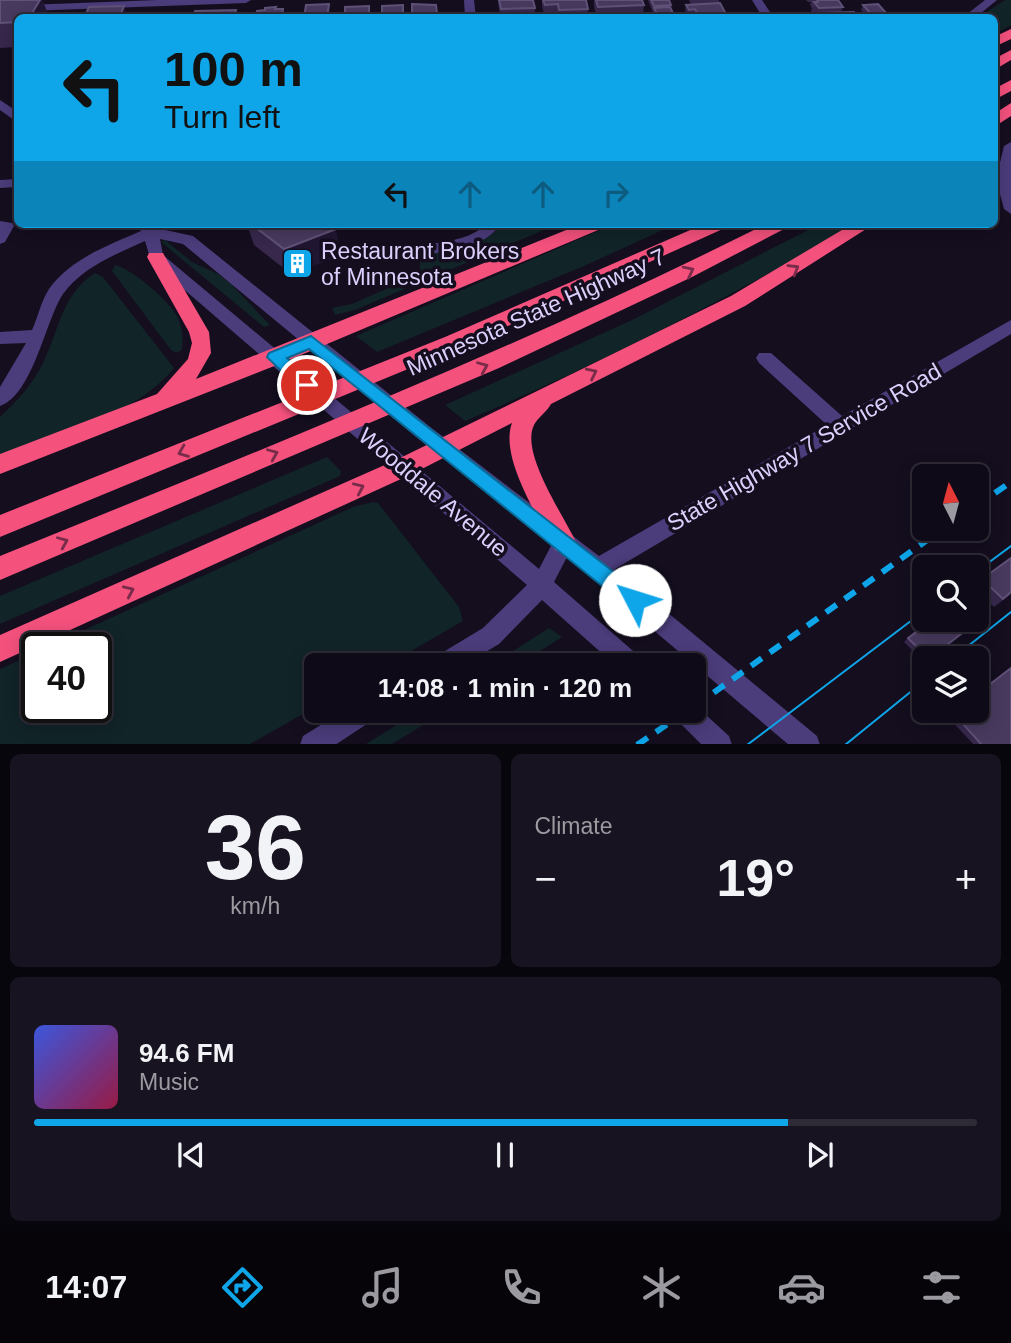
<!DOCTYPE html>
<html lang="en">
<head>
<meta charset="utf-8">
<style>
	body { margin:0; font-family:Helvetica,sans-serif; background:#181320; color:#f1f3f6; height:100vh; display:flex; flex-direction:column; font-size:26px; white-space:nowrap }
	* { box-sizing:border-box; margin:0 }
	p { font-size:23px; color:#9b9aa1 }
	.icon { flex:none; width:38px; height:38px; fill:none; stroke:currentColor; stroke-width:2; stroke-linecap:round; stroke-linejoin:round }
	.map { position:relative; height:744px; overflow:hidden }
	.drawer { display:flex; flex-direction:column; gap:10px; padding:10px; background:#08060d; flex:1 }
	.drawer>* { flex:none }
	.hud { position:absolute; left:14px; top:14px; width:984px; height:214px; border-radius:10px; box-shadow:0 4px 18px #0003,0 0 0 2px #2f2b36; background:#0ea5e9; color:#111; overflow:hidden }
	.needle { width:46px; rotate:354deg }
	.fabs { position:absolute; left:912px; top:464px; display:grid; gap:14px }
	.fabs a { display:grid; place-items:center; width:77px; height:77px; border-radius:10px; background:#0f0a17; box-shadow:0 4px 18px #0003,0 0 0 2px #2f2b36; font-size:35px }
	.speed { position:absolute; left:21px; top:632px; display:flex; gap:14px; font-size:35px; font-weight:700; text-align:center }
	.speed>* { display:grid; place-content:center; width:91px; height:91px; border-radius:50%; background:#0f0a17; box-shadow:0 4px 18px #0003,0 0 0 2px #2f2b36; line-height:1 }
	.speed .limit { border:4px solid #111; border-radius:10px; background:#fff; color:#111 }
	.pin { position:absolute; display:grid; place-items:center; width:60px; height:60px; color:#fff; margin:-30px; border:4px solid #fff; border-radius:50%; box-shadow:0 2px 7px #0007 }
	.me { position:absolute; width:77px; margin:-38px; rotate:310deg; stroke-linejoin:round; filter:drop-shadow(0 0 5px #0008) }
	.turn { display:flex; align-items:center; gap:24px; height:147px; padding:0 35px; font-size:32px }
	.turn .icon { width:91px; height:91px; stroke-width:2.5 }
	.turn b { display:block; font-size:49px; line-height:60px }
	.lanes { display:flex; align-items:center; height:66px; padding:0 35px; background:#0003; justify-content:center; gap:35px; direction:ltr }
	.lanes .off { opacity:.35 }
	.big { font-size:52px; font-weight:800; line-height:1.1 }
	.drawer .tile { flex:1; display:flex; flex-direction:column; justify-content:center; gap:10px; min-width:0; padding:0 24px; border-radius:10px; background:#181320 }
	.drawer .dial { align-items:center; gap:0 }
	.dial b { font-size:91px; line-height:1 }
	.song { display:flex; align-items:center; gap:21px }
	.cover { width:84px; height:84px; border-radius:10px; background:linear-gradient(135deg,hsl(230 70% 55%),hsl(340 70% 35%)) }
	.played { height:7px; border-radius:4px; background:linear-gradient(90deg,#0ea5e9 80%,#2f2b36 80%) }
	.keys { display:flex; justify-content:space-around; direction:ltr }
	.heat { display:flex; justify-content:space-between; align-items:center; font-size:38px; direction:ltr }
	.drawer .tiles { flex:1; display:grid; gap:10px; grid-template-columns:1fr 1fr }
	.tile:last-child { grid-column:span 2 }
	.trip { position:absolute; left:304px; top:653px; width:402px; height:70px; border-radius:10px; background:#0f0a17; box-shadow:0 4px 18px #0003,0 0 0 2px #2f2b36; font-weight:800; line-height:70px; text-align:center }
	.tab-bar { display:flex; height:112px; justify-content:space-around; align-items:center; background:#060409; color:#9b9aa1 }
	.tab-bar .icon { width:49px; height:49px }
	.tab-bar .on { color:#0ea5e9 }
	.tab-bar b { font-size:32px; color:#f1f3f6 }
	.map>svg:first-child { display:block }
	.green { fill:#112428 }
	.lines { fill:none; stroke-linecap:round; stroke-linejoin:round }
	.minor { fill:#4b3c7b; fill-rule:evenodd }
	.highway { fill:#f4517d; fill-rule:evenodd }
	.tram { stroke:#0ea5e9; stroke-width:2 }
	.rail { stroke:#0ea5e9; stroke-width:6; stroke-dasharray:13 10; stroke-linecap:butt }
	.wall { fill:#37284c }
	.shaded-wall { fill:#211632 }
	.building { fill:#483a5f; stroke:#605178; stroke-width:2 }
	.oneway { stroke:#792c49 }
	.route { fill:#0ea5e9; stroke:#096b97; stroke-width:2 }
	.labels { text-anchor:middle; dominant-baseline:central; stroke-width:7; stroke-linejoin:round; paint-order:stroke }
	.poi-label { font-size:23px; fill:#ddcffc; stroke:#140e1f; text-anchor:start }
	.street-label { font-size:23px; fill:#ddcffc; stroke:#140e1f }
</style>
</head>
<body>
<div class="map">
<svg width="1011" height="745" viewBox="0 0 1011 745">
	<rect width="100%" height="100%" fill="#140e1f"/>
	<path class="green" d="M1005,0H1011V25L994,35V18L979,17Z
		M503,224H558L355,310L335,315L332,308L352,304L420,274V251C450,247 481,248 503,224Z
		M614,224H676L584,266L377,352L356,336Z
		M820,224H851C810,253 765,275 721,299C638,343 552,384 465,421L445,405L630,321Z
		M165,240L192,262L218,274L231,284L270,325L264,327L161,242Z
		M115,265C131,268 171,302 178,318C183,329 183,338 182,350L176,353L171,350L112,271Z
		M95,273L103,277L174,368C137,415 54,436 0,458V417C18,400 33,384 44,361C59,329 63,293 95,273Z
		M327,457L341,471L340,476L0,624V596Z
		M373,502L378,503L459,607L463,621L387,665H317V706L250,744H0V669L37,652V707H96V648L47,647L353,507Z
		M549,628L562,637L518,665H491Z
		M419,711H446L392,744H366Z"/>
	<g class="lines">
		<path class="minor" d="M158,0H251L246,3L0,12V6Z
			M464,0H474L476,18H465Z
			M752,0H762L774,18H763Z
			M985,0H997L975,18H962Z
			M0,100L18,112V123L0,110Z
			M1011,142V214L1004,209L996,179L1004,146Z
			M18,179V187L0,188V180Z
			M0,221L12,223L14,226L5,242L0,244Z
			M136,224H152L156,228L193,236L429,426L599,556L827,425L759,363L756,358L759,353H771L842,416L1011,320V334L615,569L817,736L820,745H789L567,557L554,582L640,657L643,665H615L542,600L499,644L464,665H432L435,657L483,628L527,585L151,261L145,241C117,254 82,267 63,294C46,319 33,395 0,406V387L26,343L0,344V332L32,330C38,317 41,301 49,289C70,259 109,245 141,231ZM160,239L183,244L415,436L552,544L539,569L163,255Z
			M486,224H501C477,259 406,254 367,256L359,251L367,246C399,244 463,249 486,224Z
			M695,705L729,736L732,745H702L675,718L671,710H695Z
			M345,710H380L376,718L335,745H300L303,736Z"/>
		<path class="highway" d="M1011,29V39L994,47V37Z
			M1011,50V60L994,70V59Z
			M1011,80V91L994,100V89Z
			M1011,103V116L994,127V114Z
			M581,224H606L603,228L282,363L0,474V454L157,394L188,359L192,343L189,332L147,257L149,253H163L209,332L211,353L196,379Z
			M704,224H728L725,228L459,348L0,537V515L445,337Z
			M766,224H789L786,228L692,277L499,368L0,580V556C258,451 517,349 766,224Z
			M852,224H874L745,306L551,404C547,412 538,417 534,425C520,453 564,516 576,542L573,550L564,553L555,550C540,519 499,458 512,423L412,474L0,662V635L396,460L731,296Z"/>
		<path class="tram" d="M976,572L1011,546
			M953,658L1011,612
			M747,745L924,611
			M845,745L924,681"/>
		<path class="rail" d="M976,506L1011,482
			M695,706L944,528
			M637,745L688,710"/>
	</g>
	<path class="wall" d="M0,0H42L50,18H18V47L0,48Z
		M498,0L535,8V17L500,18Z
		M542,0H586L588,9V18H558V14H544L542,6Z
		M594,0H642L644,5L643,15L597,17L594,7Z
		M648,0H669L674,15V18H655Z
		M689,0H719V3L726,18H686L685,14L686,5L691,4Z
		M806,0H838L843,7L841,12L858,18H815L811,12L812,8L810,5L811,2H808Z
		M412,4L436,5L437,18H412Z
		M863,5L886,13L885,16L887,18H868L861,10Z
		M247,224H332L341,255L291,274L254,245Z
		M982,579L1011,594L994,607L976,591V585Z
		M908,638L930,658H924V662L904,642Z
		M956,710L1011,745H974L948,717Z"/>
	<path class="shaded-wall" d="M40,0H42L50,18H29Z
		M329,4L330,18H327Z
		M124,6L127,15V18H119Z
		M336,229L341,255L291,274L284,249Z"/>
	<path class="building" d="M0,0H40L29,18H18V22L0,23Z
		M499,0H533L535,8L501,9Z
		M543,0H586L588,9L559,10L558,4L545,5Z
		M596,0H642L644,5L598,7Z
		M651,0H669L671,5L654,6Z
		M817,0H838L843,7L819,8L814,2H818Z
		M720,3L727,16L699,17L695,9L689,10L686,5Z
		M329,4L327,18H304L306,5Z
		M412,4L436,5L437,14L412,15Z
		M878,4L886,13L871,14L863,5Z
		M403,5V18H382V6Z
		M124,6L119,18H84L89,7Z
		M369,6V17L345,18V7Z
		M276,7L275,9H283L282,18H241L242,15L256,14L257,11L265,10V8Z
		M670,7L674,15L658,16L654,8Z
		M236,10L234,17L193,18L195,11Z
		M854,12L858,18H825L822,13Z
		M78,13L76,18H51L53,14Z
		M507,16H527L528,18H507Z
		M874,16H886L887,18H875Z
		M251,224H332L336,229L284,249Z
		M1011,558V592L1003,599L982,579Z
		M932,620H953L965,631L930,658H928L908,638Z
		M1011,668V745H982L953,713L957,710H976V695Z"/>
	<defs><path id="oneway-chevron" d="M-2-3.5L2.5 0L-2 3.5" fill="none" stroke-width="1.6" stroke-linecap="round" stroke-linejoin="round" transform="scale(1.75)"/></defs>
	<g class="oneway">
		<use href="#oneway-chevron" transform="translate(794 269) rotate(-31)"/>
		<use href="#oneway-chevron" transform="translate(689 271) rotate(-27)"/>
		<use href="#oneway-chevron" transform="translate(483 367) rotate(-23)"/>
		<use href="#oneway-chevron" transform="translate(592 373) rotate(-26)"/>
		<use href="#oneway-chevron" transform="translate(183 452) rotate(158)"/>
		<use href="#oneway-chevron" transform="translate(273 454) rotate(-23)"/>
		<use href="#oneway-chevron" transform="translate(359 488) rotate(-24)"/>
		<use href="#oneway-chevron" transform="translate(63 542) rotate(-23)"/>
		<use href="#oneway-chevron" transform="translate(129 591) rotate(-24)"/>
	</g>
	<path class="route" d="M311,336L642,594L645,600L642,607L635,610L628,607L309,349L287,358L313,381L315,385L313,390H301L267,357L269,353Z"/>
	<defs>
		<symbol id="building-square" viewBox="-11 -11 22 22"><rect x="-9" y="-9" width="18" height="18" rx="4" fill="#0ea5e9" stroke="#140e1f"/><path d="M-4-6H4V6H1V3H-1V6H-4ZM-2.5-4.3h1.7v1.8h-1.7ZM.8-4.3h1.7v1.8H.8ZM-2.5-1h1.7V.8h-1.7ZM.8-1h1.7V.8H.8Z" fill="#fff"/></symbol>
	</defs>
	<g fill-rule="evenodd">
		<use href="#building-square" x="280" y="246" width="35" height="35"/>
	</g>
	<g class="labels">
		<g class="poi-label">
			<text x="321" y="251">Restaurant Brokers<tspan x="321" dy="26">of Minnesota</tspan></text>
		</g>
		<g class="street-label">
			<text transform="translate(536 312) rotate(-24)">Minnesota State Highway 7</text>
			<text transform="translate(804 447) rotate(-30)">State Highway 7 Service Road</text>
			<text transform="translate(433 492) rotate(40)">Wooddale Avenue</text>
		</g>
	</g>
</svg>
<div class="fabs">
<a><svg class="needle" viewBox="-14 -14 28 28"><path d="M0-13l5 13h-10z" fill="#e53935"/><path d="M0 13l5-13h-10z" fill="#9b9aa1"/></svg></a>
<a><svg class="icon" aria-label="search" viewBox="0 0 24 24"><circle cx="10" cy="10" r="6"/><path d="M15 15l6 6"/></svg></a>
<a><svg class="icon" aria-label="layers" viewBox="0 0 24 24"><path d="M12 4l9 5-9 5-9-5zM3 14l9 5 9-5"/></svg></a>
</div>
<div class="speed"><div class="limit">40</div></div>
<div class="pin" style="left:307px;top:385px;background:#d93025"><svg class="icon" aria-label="arrive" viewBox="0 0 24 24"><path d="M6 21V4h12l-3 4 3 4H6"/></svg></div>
<svg class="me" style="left:635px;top:600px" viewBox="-20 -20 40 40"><circle r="19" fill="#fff"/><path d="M0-13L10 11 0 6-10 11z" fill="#0ea5e9"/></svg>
<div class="trip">14:08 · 1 min · 120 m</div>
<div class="hud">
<div class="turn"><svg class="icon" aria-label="left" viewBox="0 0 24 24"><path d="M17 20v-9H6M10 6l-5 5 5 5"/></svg><div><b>100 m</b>Turn left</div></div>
<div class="lanes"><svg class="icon" aria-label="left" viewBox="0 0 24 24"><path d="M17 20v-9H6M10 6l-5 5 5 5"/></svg><svg class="icon off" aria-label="ahead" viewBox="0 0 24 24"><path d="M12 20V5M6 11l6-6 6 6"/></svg><svg class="icon off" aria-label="ahead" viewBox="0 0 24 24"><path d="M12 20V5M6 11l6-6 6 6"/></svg><svg class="icon off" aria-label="right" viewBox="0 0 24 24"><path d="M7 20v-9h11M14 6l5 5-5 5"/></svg></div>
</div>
</div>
<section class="drawer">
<div class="tiles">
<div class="tile dial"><b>36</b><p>km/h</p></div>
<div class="tile"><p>Climate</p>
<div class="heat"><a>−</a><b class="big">19°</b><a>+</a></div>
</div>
<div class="tile">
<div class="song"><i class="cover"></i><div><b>94.6 FM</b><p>Music</p></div></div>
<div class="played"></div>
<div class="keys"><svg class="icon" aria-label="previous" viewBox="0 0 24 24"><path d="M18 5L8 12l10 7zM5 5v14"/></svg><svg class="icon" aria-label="pause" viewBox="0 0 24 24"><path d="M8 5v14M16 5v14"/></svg><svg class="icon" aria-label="next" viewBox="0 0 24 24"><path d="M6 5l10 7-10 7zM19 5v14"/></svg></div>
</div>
</div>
</section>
<nav class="tab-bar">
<b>14:07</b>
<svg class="icon on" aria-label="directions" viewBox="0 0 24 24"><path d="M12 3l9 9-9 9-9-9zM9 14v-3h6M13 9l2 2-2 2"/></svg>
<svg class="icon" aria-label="music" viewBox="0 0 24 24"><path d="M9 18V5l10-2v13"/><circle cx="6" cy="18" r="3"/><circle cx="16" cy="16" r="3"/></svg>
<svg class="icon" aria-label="phone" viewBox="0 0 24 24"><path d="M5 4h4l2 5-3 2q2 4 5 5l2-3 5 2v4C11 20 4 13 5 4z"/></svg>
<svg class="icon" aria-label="climate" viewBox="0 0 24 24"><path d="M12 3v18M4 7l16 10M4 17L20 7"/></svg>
<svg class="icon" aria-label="car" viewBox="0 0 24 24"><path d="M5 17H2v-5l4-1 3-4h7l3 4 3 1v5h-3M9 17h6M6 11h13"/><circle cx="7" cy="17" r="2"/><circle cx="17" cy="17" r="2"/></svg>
<svg class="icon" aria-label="filters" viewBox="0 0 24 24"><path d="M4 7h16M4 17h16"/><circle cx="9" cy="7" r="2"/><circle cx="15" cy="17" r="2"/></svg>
</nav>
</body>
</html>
